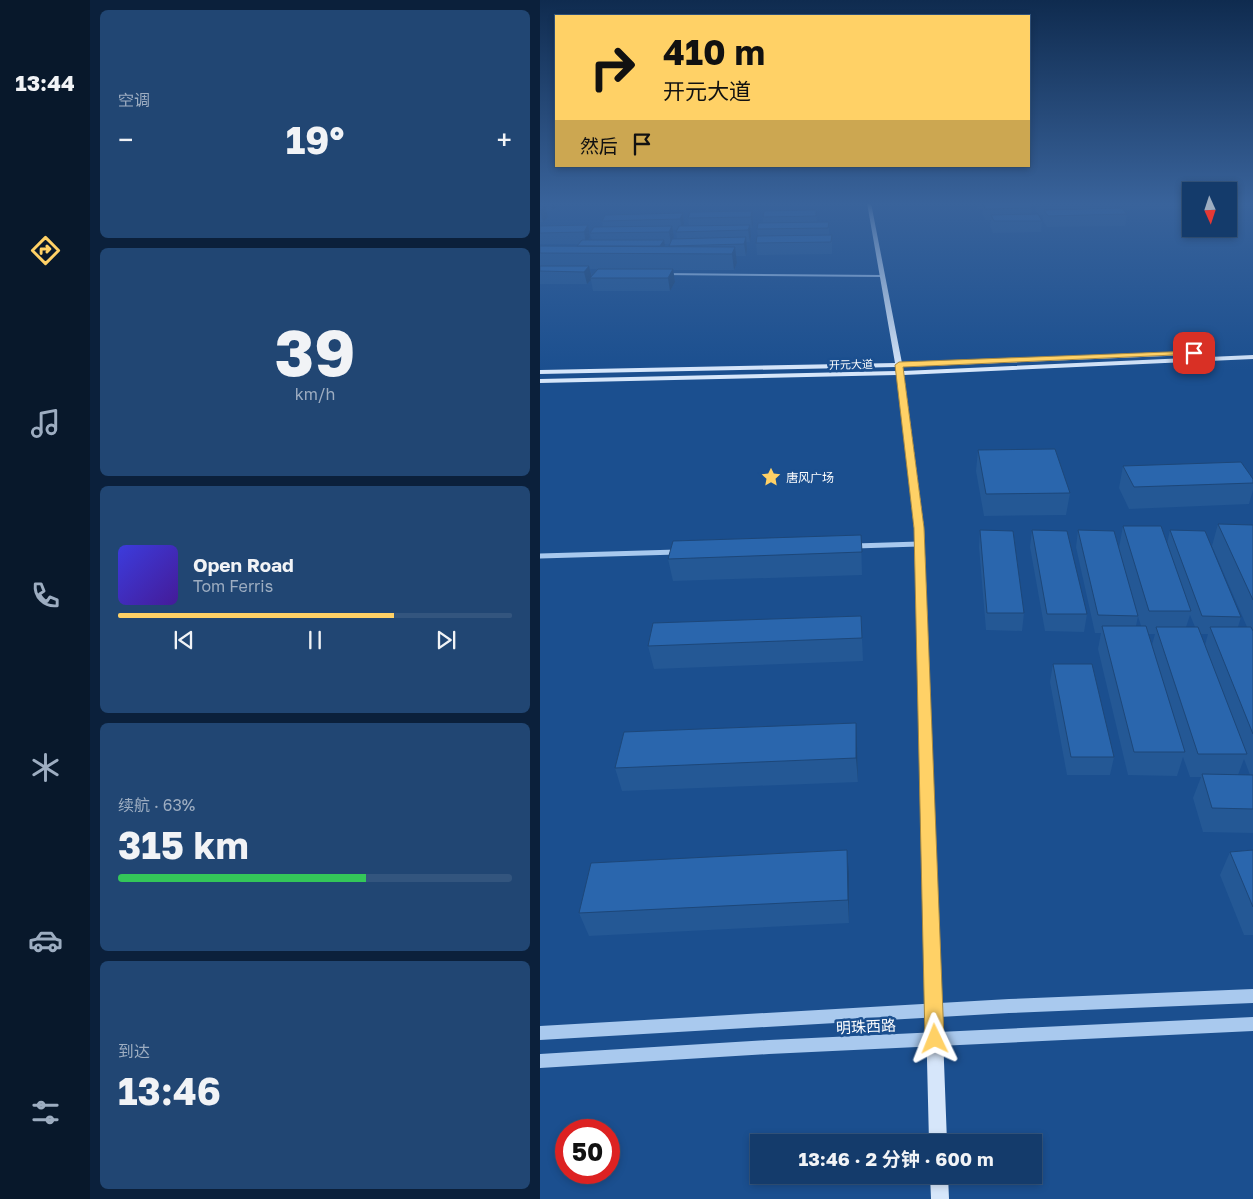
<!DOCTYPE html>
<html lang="zh">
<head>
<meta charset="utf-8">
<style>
	body { margin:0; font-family:"Golos Text","Noto Sans SC",sans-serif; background:#214673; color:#f1f3f6; height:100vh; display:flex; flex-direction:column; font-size:19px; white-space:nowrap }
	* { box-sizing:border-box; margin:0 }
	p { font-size:16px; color:#9dadc1 }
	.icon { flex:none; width:28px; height:28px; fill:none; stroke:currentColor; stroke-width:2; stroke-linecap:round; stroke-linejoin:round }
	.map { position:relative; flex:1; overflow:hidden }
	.details { display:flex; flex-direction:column; gap:10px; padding:10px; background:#0b203b; width:450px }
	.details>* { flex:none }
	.guide { position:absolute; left:15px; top:15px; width:475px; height:152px; border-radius:0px; box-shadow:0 2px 8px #0003,0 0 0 1px #33557e; background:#ffd166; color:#111; overflow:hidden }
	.needle { width:32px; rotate:177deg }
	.tools { position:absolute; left:642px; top:182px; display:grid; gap:10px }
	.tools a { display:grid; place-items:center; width:55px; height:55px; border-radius:0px; background:#143b6b; box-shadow:0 2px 8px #0003,0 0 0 1px #33557e; font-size:25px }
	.speed { position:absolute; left:15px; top:1119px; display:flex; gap:10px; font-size:25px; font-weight:700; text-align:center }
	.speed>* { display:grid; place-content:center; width:65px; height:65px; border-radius:50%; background:#143b6b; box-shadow:0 2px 8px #0003,0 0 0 1px #33557e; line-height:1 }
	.speed .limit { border:8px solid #d22; background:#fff; color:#111 }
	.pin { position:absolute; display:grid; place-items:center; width:42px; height:42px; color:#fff; margin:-21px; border-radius:10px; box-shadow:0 2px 8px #0006 }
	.me { position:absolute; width:55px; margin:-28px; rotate:358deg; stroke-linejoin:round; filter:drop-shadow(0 0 4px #0008) }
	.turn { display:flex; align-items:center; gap:18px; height:105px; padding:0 25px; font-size:22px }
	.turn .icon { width:65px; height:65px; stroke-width:2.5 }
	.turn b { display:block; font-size:35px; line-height:42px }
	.then { display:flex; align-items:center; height:48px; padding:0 25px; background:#0003; gap:10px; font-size:19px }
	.big { font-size:38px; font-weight:700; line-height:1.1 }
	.details .tile { flex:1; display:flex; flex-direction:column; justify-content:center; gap:8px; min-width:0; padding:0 18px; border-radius:8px; background:#214673 }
	.details .dial { align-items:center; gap:0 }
	.dial b { font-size:65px; line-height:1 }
	.song { display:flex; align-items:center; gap:15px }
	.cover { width:60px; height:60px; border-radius:8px; background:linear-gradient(135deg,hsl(240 70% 55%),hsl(260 70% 35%)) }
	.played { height:5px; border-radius:2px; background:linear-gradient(90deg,#ffd166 70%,#33557e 70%) }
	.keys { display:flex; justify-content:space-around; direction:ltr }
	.heat { display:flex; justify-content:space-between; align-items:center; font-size:28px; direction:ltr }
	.charge { height:8px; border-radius:4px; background:linear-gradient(90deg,#34c759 63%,#33557e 0) }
	.trip { position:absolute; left:210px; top:1134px; width:292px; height:50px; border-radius:0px; background:#143b6b; box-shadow:0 2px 8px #0003,0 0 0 1px #33557e; font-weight:700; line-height:50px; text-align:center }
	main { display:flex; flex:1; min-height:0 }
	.dock { display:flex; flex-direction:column; width:90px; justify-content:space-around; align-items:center; background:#08182b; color:#9dadc1 }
	.dock .icon { width:35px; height:35px }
	.dock .on { color:#ffd166 }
	.dock b { font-size:22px; color:#f1f3f6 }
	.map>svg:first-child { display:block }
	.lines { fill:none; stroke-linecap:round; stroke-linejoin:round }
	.minor { stroke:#a9c9ee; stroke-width:5 }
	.tertiary { fill:#a9c9ee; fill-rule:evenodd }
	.secondary { fill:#d6e6fa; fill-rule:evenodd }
	.wall { fill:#245895; fill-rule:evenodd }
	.shaded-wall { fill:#1d4779 }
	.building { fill:#2a66ad; stroke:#1d4779 }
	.route { fill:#ffd166; stroke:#a68842 }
	.labels { text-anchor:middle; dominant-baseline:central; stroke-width:5; stroke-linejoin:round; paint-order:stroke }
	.far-street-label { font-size:11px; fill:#fff; stroke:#1b4f8f }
	.poi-label { font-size:12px; fill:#fff; stroke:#1b4f8f; text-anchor:start }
	.near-street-label { font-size:15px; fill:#fff; stroke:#1b4f8f }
</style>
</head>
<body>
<main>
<nav class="dock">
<b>13:44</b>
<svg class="icon on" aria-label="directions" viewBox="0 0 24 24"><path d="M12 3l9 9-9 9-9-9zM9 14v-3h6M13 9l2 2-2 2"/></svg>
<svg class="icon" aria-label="music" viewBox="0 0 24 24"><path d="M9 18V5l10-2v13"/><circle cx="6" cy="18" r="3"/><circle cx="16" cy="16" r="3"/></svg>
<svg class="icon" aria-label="phone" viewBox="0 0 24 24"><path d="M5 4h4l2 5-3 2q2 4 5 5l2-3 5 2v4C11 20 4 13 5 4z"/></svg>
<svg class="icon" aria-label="climate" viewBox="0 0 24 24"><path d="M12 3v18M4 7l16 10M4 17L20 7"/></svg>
<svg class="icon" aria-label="car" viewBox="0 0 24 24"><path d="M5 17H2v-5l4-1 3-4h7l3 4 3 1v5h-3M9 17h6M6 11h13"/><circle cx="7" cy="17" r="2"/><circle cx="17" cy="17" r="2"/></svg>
<svg class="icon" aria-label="filters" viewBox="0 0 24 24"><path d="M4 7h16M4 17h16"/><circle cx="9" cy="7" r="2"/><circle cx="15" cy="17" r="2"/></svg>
</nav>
<section class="details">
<div class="tile"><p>空调</p>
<div class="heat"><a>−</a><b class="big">19°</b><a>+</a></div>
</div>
<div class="tile dial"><b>39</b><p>km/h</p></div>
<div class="tile">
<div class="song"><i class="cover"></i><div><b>Open Road</b><p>Tom Ferris</p></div></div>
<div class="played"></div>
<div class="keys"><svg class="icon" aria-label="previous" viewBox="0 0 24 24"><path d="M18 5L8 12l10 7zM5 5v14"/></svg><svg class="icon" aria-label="pause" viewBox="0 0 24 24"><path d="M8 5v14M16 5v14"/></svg><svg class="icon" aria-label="next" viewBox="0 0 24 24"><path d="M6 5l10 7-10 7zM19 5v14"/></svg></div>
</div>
<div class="tile"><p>续航 · 63%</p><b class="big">315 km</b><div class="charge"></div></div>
<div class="tile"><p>到达</p><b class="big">13:46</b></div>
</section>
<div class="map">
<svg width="713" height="1199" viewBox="0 0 713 1199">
	<rect width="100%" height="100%" fill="#1b4f8f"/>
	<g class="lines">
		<path class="minor" d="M315,546L379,544
			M0,556L137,552"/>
		<path class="tertiary" d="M123,273L342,275L344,276L342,277L121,275V274Z
			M713,989V1003L469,1013L0,1040V1026L469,999Z
			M713,1017V1031L229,1054L0,1068V1054L229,1040Z"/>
		<path class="secondary" d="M327,203H331L362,363L651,351L654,353L651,355L363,367V371L713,355V359L364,375L384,528L407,1142H389L374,528L357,375L0,383V379L356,371V367L0,374V370L355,363Z
			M390,1175H408L409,1199H391Z"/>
	</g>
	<path class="wall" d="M0,203H16L17,206L12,211H6L8,217L3,222H0Z
		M84,203H160L158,207H85Z
		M163,203H217V206L163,207Z
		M228,203H246V206H228Z
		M253,203H281V207H253Z
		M435,203H489L492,208L491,214L502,221L501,232L453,233L450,226L451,220H445L442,214L443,209H437Z
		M493,203H644L642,209L583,210L587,214L585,226L507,227L503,221V215H499L495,210L496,204H493Z
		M689,203H713V208H689Z
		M276,210L277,222H289V235H292V254L217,255L216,243L218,236L217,229L223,223V217Z
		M212,211L213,223L212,228H210L211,236L210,242H206L207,249L206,256H196L197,263L194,270H133L135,282L130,291H53L51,280L47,284H0V246H37L39,244H0V226L48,225L50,237L48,240H52L50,233L63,227L62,221L143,213L144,224V226H149L148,218ZM133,230H137L136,232L137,239H133L134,237ZM124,244H130V247H125ZM50,269H57L52,276Z
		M438,450L530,493L526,515L444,516L436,471Z
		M583,466L713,479V490L709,504L589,509L579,488Z
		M678,524L713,525V833L663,832L653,798L661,777H650L643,757L637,776L588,775L558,649L561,633H555L536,547L538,530L579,548L583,526L627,544L630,530L701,617L698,627H707L672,546ZM650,615L655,627H646ZM598,616L601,626H596ZM608,634H615L612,645ZM661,634H668L665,645ZM704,759L710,775H698Z
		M440,530L484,613L482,631L446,630L439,547Z
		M492,530L547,614L544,632L505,631L490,547Z
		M321,535L322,575L133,581L128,559Z
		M321,616L323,661L114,669L108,646Z
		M513,664L574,757L570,775H527L510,682Z
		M317,747L318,782L82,791L75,768Z
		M713,850V935H704L680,875L690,852Z
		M309,874V923L49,936L39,913Z"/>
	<path class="shaded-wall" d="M10,203H16L17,206L12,211Z
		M5,206L8,217L3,222L0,211Z
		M212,211L213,223L212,228L211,217Z
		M143,213L144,224L142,230L140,219Z
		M48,225L50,237L46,244L44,232Z
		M210,225L211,236L210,242L208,230Z
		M132,226L134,237L131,244L129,232Z
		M206,237L207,249L206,256L204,244Z
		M124,240L126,252L120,246Z
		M195,247L197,263L194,270L192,254Z
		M49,266L52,278H50L51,280L47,284L44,272Z
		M133,269L135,282L130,291L128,278Z
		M316,723L317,747L318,782L316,758Z
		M307,850L309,874V923L308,900Z"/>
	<path class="building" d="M443,203H489L492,208L445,209Z
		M499,203H579L500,204Z
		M0,206H5L0,211Z
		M582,208L587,214L508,216L504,210Z
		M276,210V216L223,217L224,211Z
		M212,211L211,217L148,218L150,212Z
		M143,213L140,219L62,221L65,215Z
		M498,214L502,221H454L451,215Z
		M289,222L288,228L217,229L218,223Z
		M48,225L44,232L0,233V226Z
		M210,225L208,230L136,232L139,226Z
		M132,226L129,232L50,233L54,227Z
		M292,235L291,242L216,243L217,236Z
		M206,237L204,244L129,246L132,239Z
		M42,240H124L120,246H37Z
		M0,246L195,247L192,254L0,253Z
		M0,266H49L44,272L0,271Z
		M58,269H133L128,278H50Z
		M515,449L530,493L446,494L438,450Z
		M701,462L713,479V483L594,487L583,466Z
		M678,524L713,525V600Z
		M583,526H621L651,611H609Z
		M440,530L473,531L484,613H447Z
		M492,530L527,531L547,614H507Z
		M538,530L574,531L598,616L558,615Z
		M630,530L665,531L701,617L662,616Z
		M321,535L322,552L128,559L133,541Z
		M321,616L322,638L108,646L113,623Z
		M562,626H606L645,752H594Z
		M616,627H658L707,754H658Z
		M670,627H711L713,631V734Z
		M513,664H552L574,757H531Z
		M316,723V758L75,768L84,732Z
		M662,774L713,775V809L672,808Z
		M307,850L308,900L39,913L51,863Z
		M713,850V907L690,852Z"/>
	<linearGradient id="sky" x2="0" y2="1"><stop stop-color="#0f2b4f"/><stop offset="0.55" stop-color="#39639b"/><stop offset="1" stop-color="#39639b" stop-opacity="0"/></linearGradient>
	<rect width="713" height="370" fill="url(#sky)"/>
	<path class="route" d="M654,351H657V354L363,367L384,528L404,1039L401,1045L395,1048L388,1045L385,1039L374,528L355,365L359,362Z"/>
	<defs>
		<symbol id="sight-bare" viewBox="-9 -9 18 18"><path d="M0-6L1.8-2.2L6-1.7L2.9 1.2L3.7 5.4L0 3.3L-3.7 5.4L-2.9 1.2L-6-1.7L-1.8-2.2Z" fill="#ffd166" stroke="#1b4f8f" stroke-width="2.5" paint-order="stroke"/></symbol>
	</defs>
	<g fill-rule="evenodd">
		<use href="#sight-bare" x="217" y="463" width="28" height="28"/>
	</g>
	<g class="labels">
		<g class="far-street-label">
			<text transform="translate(311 364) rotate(-1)">开元大道</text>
		</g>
		<g class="poi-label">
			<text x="246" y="477">唐风广场</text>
		</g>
		<g class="near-street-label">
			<text transform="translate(326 1026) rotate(-3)">明珠西路</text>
		</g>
	</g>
</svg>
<div class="tools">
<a><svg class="needle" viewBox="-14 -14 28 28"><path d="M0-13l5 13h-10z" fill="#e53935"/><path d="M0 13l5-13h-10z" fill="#9dadc1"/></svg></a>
</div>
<div class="speed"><div class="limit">50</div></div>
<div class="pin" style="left:654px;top:353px;background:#d93025"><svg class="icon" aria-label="arrive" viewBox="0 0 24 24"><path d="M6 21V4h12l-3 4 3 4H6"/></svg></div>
<svg class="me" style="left:395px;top:1039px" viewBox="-20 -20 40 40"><path d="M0-17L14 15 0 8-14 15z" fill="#ffd166" stroke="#fff" stroke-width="4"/></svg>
<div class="trip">13:46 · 2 分钟 · 600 m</div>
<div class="guide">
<div class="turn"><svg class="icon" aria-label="right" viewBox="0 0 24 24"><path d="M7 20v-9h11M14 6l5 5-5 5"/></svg><div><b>410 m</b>开元大道</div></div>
<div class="then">然后<svg class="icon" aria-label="arrive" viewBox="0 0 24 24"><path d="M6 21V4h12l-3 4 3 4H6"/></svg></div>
</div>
</div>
</main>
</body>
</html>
